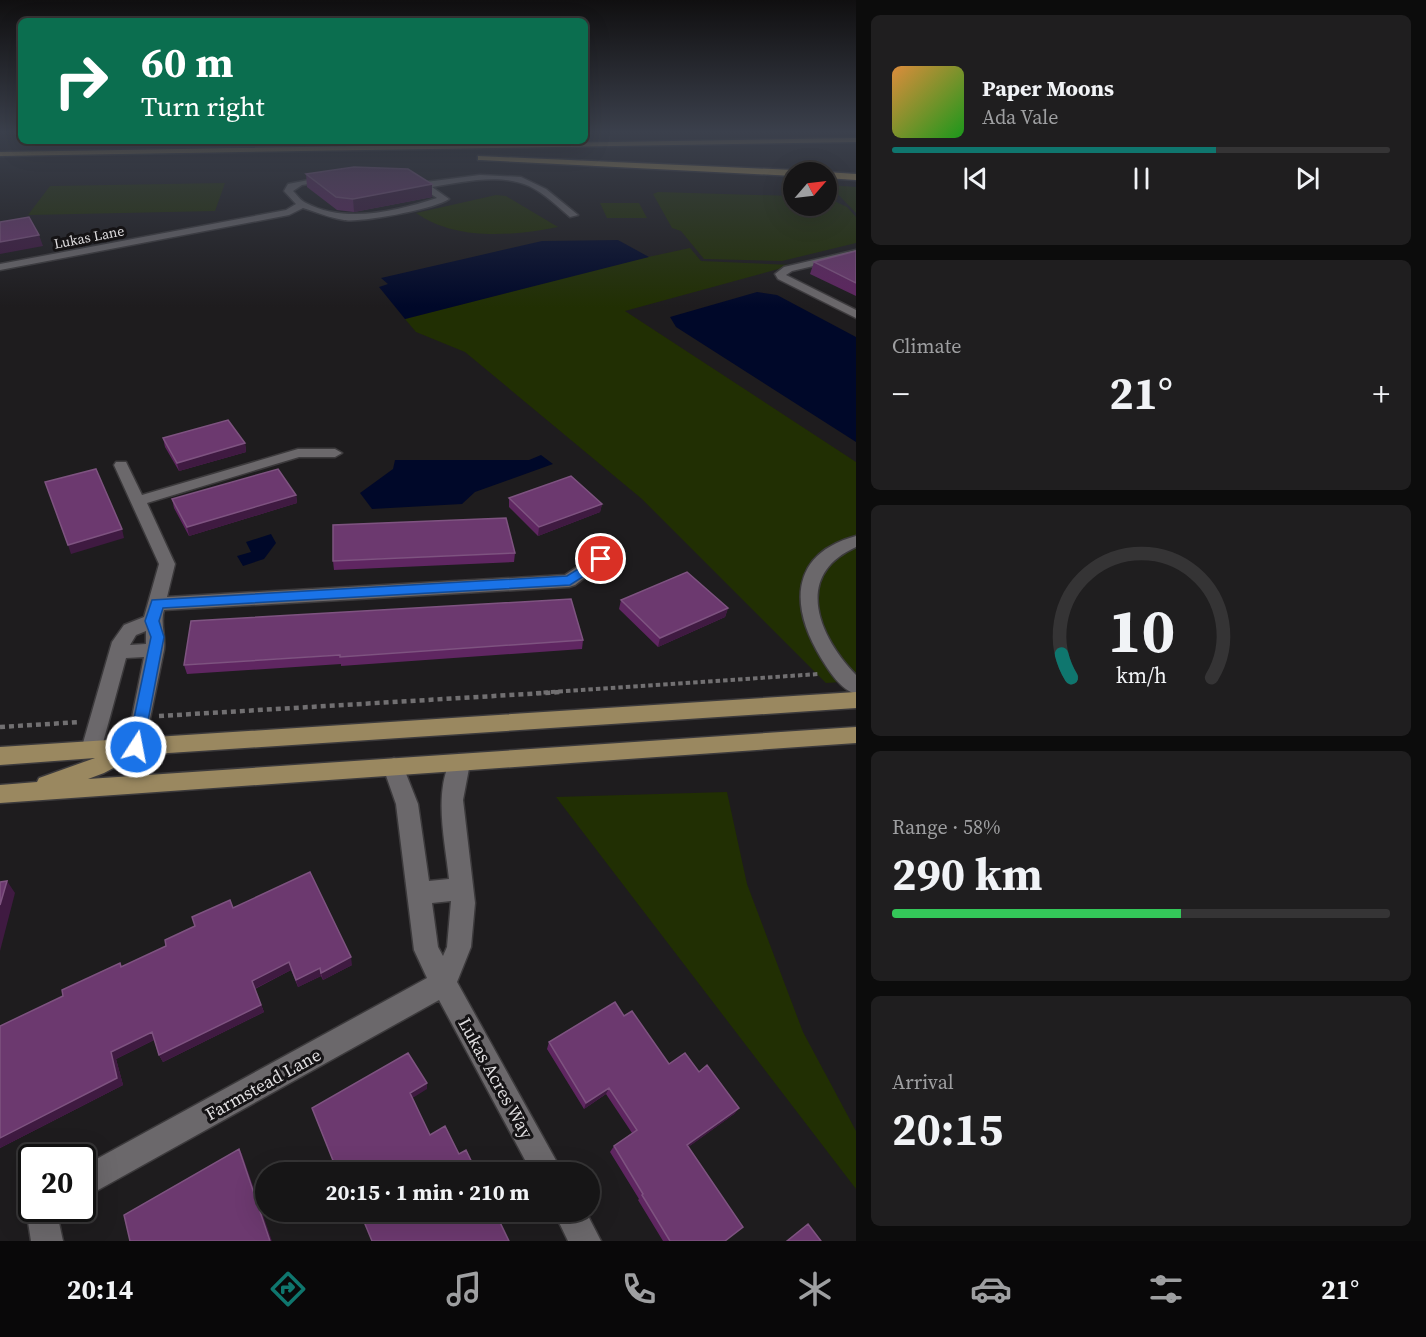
<!DOCTYPE html>
<html lang="en">
<head>
<meta charset="utf-8">
<style>
	body { margin:0; font-family:"Source Serif 4",serif; background:#1f1e1f; color:#f1f3f6; height:100vh; display:flex; flex-direction:column; font-size:22px; white-space:nowrap }
	* { box-sizing:border-box; margin:0 }
	p { font-size:20px; color:#9e9fa1 }
	.icon { flex:none; width:33px; height:33px; fill:none; stroke:currentColor; stroke-width:2; stroke-linecap:round; stroke-linejoin:round }
	.map { position:relative; flex:1; overflow:hidden }
	.details { display:flex; flex-direction:column; gap:15px; padding:15px; background:#0c0c0c; width:570px }
	.details>* { flex:none }
	.banner { position:absolute; left:18px; top:18px; width:570px; height:126px; border-radius:9px; box-shadow:0 6px 24px #0002,0 0 0 2px #353435; background:#0b6e4f; color:#fff; overflow:hidden }
	.needle { width:39px; rotate:62deg }
	.tools { position:absolute; left:783px; top:162px; display:grid; gap:12px }
	.tools a { display:grid; place-items:center; width:54px; height:54px; border-radius:50%; background:#161516; box-shadow:0 6px 24px #0002,0 0 0 2px #353435; font-size:30px }
	.speed { position:absolute; left:18px; top:1144px; display:flex; gap:12px; font-size:30px; font-weight:700; text-align:center }
	.speed>* { display:grid; place-content:center; width:78px; height:78px; border-radius:50%; background:#161516; box-shadow:0 6px 24px #0002,0 0 0 2px #353435; line-height:1 }
	.speed .limit { border:3px solid #111; border-radius:9px; background:#fff; color:#111 }
	.pin { position:absolute; display:grid; place-items:center; width:51px; height:51px; color:#fff; margin:-26px; border:3px solid #fff; border-radius:50%; box-shadow:0 2px 6px #0007 }
	.me { position:absolute; width:66px; margin:-33px; rotate:11deg; stroke-linejoin:round; filter:drop-shadow(0 0 4px #0008) }
	.turn { display:flex; align-items:center; gap:21px; height:126px; padding:0 24px; font-size:27px }
	.turn .icon { width:78px; height:78px; stroke-width:2.5 }
	.turn b { display:block; font-size:42px; line-height:51px }
	.big { font-size:45px; font-weight:700; line-height:1.1 }
	.details .card { flex:1; display:flex; flex-direction:column; justify-content:center; gap:9px; min-width:0; padding:0 21px; border-radius:9px; background:#1f1e1f }
	.details .dial { align-items:center; gap:0 }
	.dial svg { height:156px; overflow:visible; fill:none; stroke:#353435; stroke-width:7; stroke-linecap:round; text-anchor:middle }
	.dial text { fill:#f1f3f6; stroke:none }
	.song { display:flex; align-items:center; gap:18px }
	.cover { width:72px; height:72px; border-radius:9px; background:linear-gradient(135deg,hsl(30 70% 55%),hsl(120 70% 35%)) }
	.played { height:6px; border-radius:3px; background:linear-gradient(90deg,#0f766e 65%,#353435 65%) }
	.keys { display:flex; justify-content:space-around; direction:ltr }
	.heat { display:flex; justify-content:space-between; align-items:center; font-size:33px; direction:ltr }
	.charge { height:9px; border-radius:4px; background:linear-gradient(90deg,#34c759 58%,#353435 0) }
	.trip { position:absolute; left:255px; top:1162px; width:345px; height:60px; border-radius:30px; background:#161516; box-shadow:0 6px 24px #0002,0 0 0 2px #353435; font-weight:700; line-height:60px; text-align:center }
	.tabs { display:flex; height:96px; justify-content:space-around; align-items:center; background:#090809; color:#9e9fa1 }
	.tabs .icon { width:42px; height:42px }
	.tabs .on { color:#0f766e }
	.tabs b { font-size:27px; color:#f1f3f6 }
	main { display:flex; flex:1; min-height:0 }
	.map>svg:first-child { display:block }
	.green { fill:#212f03 }
	.water { fill:#000829 }
	.lines { fill:none; stroke-linecap:round; stroke-linejoin:round }
	.minor-casing { stroke:#3c3a3c; stroke-width:3 }
	.major-casing { stroke:#3c3a3c; stroke-width:3 }
	.highway-casing { stroke:#3c3a3c; stroke-width:3 }
	.path-far1 { stroke:#716f71; stroke-width:4; stroke-dasharray:4.5 3; stroke-linecap:butt }
	.path { stroke:#716f71; stroke-width:4.5; stroke-dasharray:5 4; stroke-linecap:butt }
	.minor { fill:#6b686b; fill-rule:evenodd }
	.major { fill:#9a8860; fill-rule:evenodd }
	.highway { fill:#b99d58; fill-rule:evenodd }
	.wall { fill:#5f2661 }
	.shaded-wall { fill:#3f1a41 }
	.building { fill:#6c396f; stroke:#7e5380; stroke-width:1.5 }
	.route { fill:#1a73e8; stroke:#114b97; stroke-width:1.5 }
	.labels { text-anchor:middle; dominant-baseline:central; stroke-width:6; stroke-linejoin:round; paint-order:stroke }
	.far-street-label { font-size:14px; fill:#dfdddf; stroke:#151315 }
	.near-street-label { font-size:18px; fill:#dfdddf; stroke:#151315 }
</style>
</head>
<body>
<main>
<div class="map">
<svg width="856" height="1241" viewBox="0 0 856 1241">
	<rect width="100%" height="100%" fill="#1e1c1e"/>
	<path class="green" d="M225,183L215,211L28,215L50,186Z
		M829,185L856,187V213Z
		M658,192L793,196L794,206H826L827,198H828L847,207L856,217V243L782,261L704,259L681,231L672,228L653,194Z
		M496,195L506,196L558,227C513,236 456,241 416,213Z
		M600,203H639L647,218H607Z
		M690,248L701,261L793,265L625,311L856,462V681L826,683L642,499L465,352L416,332L405,319L625,262Z
		M727,792L747,884L803,1032L856,1131V1189L556,797Z"/>
	<path class="water" d="M618,240L649,257L405,319L379,287L388,284L381,278L542,241Z
		M757,292L777,295L856,337V442L676,327L670,317Z
		M541,455L553,464L475,492L462,504L372,509L360,493L393,469L395,460H529Z
		M271,534L276,543L264,559L243,566L237,556L251,552L246,542Z"/>
	<g class="lines">
		<defs>
			<path id="minor" d="M355,171L411,173L426,182L480,175L521,177L546,189L578,215L570,217C557,206 544,193 529,186C500,173 462,182 432,187L449,199C435,209 360,223 344,220C330,218 316,212 303,208L289,215L0,270V264L286,210L296,204L284,191L288,184ZM355,177L409,179L437,198C397,211 345,224 306,203C301,201 297,195 293,191L302,185Z
				M856,250V256L792,271L786,275L856,310V318L778,279L775,274L784,267Z
				M298,449H335L342,453L335,457H299L147,503L175,564L167,597L565,575L595,555H607L609,559L575,585L569,587L164,610C160,624 166,636 164,650L143,753L136,755L129,753L126,747L144,657L126,658L101,750L98,756L91,758L84,756L81,750L112,642L124,625L144,617L159,564L114,465L116,462H126L142,495ZM146,631V644L130,645L136,635Z
				M856,536V547C793,575 818,636 856,675V694C841,690 829,671 821,658C790,607 789,554 856,536Z
				M459,754L466,757L470,763L463,800L475,903L471,947L457,982L563,1173H532L439,1000L82,1199V1167L427,978L414,950L396,804L383,767L387,761L394,758L401,761L418,804L429,881L449,879C445,840 433,793 452,757ZM451,901L447,947L443,956L438,947L432,903Z
				M30,1198L32,1209H56L63,1241H31L26,1209Z
				M554,1212H586L601,1241H568Z"/>
			<path id="major" d="M856,692V708L138,755L104,773L88,779L856,727V743L0,803V785L37,782L39,778L95,758L0,765V747Z"/>
			<path id="highway" d="M856,138V142L0,156V152Z
				M478,156L794,170L798,172H794V176L481,160H478Z
				M826,172L856,174V180L826,178Z"/>
		</defs>
		<use href="#minor" class="minor-casing"/>
		<use href="#major" class="major-casing"/>
		<use href="#highway" class="highway-casing"/>
		<path class="path-far1" d="M536,693L819,674"/>
		<path class="path" d="M159,716L561,692
			M0,727L80,722"/>
		<use href="#minor" class="minor"/>
		<use href="#major" class="major"/>
		<use href="#highway" class="highway"/>
	</g>
	<path class="wall" d="M306,174L432,184V197L354,212L337,210L307,187Z
		M856,251V296L810,274L814,262Z
		M163,438L245,443L246,452L179,471L165,447Z
		M296,495L297,503L189,536L174,508L172,499Z
		M509,498L602,504L600,512L538,536L509,507Z
		M515,553L514,562L334,570L333,561Z
		M621,600L728,608L725,617L658,647L619,609Z
		M583,640L582,649L341,666V664L187,674L184,665Z
		M233,908L352,965L323,980L321,976L298,987L291,970L255,989L264,1012L163,1062L159,1055L154,1040L116,1059L123,1085L0,1148V1026L63,996L120,963L122,967L166,946Z
		M624,1016L669,1064L699,1072L739,1108L734,1114L688,1147L725,1241H663L638,1200L639,1199L610,1152L614,1146L632,1133L606,1094L584,1109L547,1049L549,1042Z"/>
	<path class="shaded-wall" d="M432,184V197L354,212L353,199Z
		M39,235L43,246L0,254V242Z
		M245,443L246,452L179,471L177,463Z
		M296,495L297,503L189,536L187,527Z
		M602,504L600,512L538,536L539,527Z
		M122,529L124,538L71,554L68,545Z
		M728,608L725,617L658,647L660,638Z
		M7,881L15,893L0,951V905Z
		M351,957L352,965L323,980L321,973Z
		M289,962L291,970L254,989L252,981Z
		M320,968L321,976L298,987L296,980Z
		M261,1005L264,1012L163,1062L159,1055Z
		M152,1032L156,1039L116,1059L123,1085L0,1148V1138L111,1052Z
		M427,1083V1089L411,1099L410,1093Z
		M609,1088L606,1094L584,1109L586,1103Z
		M739,1108L734,1114L683,1151L687,1145Z
		M239,1149L242,1154L272,1241H270Z"/>
	<path class="building" d="M354,167L408,169L432,184L353,199L336,197L306,174Z
		M29,217L39,235L0,242V222Z
		M856,251V283L814,262Z
		M228,420L245,443L177,463L163,438Z
		M96,469L122,529L68,545L45,482Z
		M278,469L296,495L187,527L172,499Z
		M571,476L602,504L539,527L509,498Z
		M506,518L515,553L333,561V525Z
		M687,572L728,608L660,638L621,600Z
		M571,599L583,640L340,657V655L184,665L191,621Z
		M310,872L351,957L321,973L320,968L296,980L289,962L252,981L261,1005L159,1055L152,1032L111,1052L117,1078L0,1138V1026L63,996L62,990L120,963L121,967L166,946L165,940L195,926L192,917L230,900L233,908Z
		M7,881L0,905V882Z
		M615,1002L624,1016L632,1011L669,1064L685,1053L699,1072L707,1065L739,1108L687,1145L743,1227L725,1241H670L642,1195L643,1194L614,1146L637,1130L609,1088L586,1103L549,1042Z
		M408,1053L427,1083L410,1093L430,1135L445,1126L459,1154L466,1150L477,1173H338L312,1108Z
		M239,1149L270,1241H130L124,1215Z
		M360,1212H495L509,1241H372Z
		M808,1224L821,1241H787Z"/>
	<linearGradient id="sky" x2="0" y2="1"><stop stop-color="#100f10"/><stop offset="0.43" stop-color="#3b404c"/><stop offset="1" stop-color="#3b404c" stop-opacity="0"/></linearGradient>
	<rect width="856" height="307" fill="url(#sky)"/>
	<path class="route" d="M601,555L608,559L606,562L570,585L163,608L159,621L164,637L143,747L141,752L136,754L130,752L128,747L151,637L145,621L152,600L567,576Z"/>
	<g class="labels">
		<g class="far-street-label">
			<text transform="translate(89 237) rotate(-11)">Lukas Lane</text>
		</g>
		<g class="near-street-label">
			<text transform="translate(496 1078) rotate(61)">Lukas Acres Way</text>
			<text transform="translate(263 1084) rotate(-29)">Farmstead Lane</text>
		</g>
	</g>
</svg>
<div class="tools">
<a><svg class="needle" viewBox="-14 -14 28 28"><path d="M0-13l5 13h-10z" fill="#e53935"/><path d="M0 13l5-13h-10z" fill="#9e9fa1"/></svg></a>
</div>
<div class="speed"><div class="limit">20</div></div>
<div class="pin" style="left:601px;top:559px;background:#d93025"><svg class="icon" aria-label="arrive" viewBox="0 0 24 24"><path d="M6 21V4h12l-3 4 3 4H6"/></svg></div>
<svg class="me" style="left:136px;top:747px" viewBox="-20 -20 40 40"><circle r="17" fill="#1a73e8" stroke="#fff" stroke-width="3"/><path d="M0-11L8 9 0 5-8 9z" fill="#fff"/></svg>
<div class="trip">20:15 · 1 min · 210 m</div>
<div class="banner">
<div class="turn"><svg class="icon" aria-label="right" viewBox="0 0 24 24"><path d="M7 20v-9h11M14 6l5 5-5 5"/></svg><div><b>60 m</b>Turn right</div></div>
</div>
</div>
<section class="details">
<div class="card">
<div class="song"><i class="cover"></i><div><b>Paper Moons</b><p>Ada Vale</p></div></div>
<div class="played"></div>
<div class="keys"><svg class="icon" aria-label="previous" viewBox="0 0 24 24"><path d="M18 5L8 12l10 7zM5 5v14"/></svg><svg class="icon" aria-label="pause" viewBox="0 0 24 24"><path d="M8 5v14M16 5v14"/></svg><svg class="icon" aria-label="next" viewBox="0 0 24 24"><path d="M6 5l10 7-10 7zM19 5v14"/></svg></div>
</div>
<div class="card"><p>Climate</p>
<div class="heat"><a>−</a><b class="big">21°</b><a>+</a></div>
</div>
<div class="card dial"><svg viewBox="0 0 100 80">
<path d="M14 69A42 42 0 1 1 86 69"/>
<path d="M14 69A42 42 0 0 1 9 57" stroke="#0f766e"/>
<text x="50" y="56" font-size="32" font-weight="700">10</text>
<text x="50" y="72" font-size="11">km/h</text>
</svg></div>
<div class="card"><p>Range · 58%</p><b class="big">290 km</b><div class="charge"></div></div>
<div class="card"><p>Arrival</p><b class="big">20:15</b></div>
</section>
</main>
<nav class="tabs">
<b>20:14</b>
<svg class="icon on" aria-label="directions" viewBox="0 0 24 24"><path d="M12 3l9 9-9 9-9-9zM9 14v-3h6M13 9l2 2-2 2"/></svg>
<svg class="icon" aria-label="music" viewBox="0 0 24 24"><path d="M9 18V5l10-2v13"/><circle cx="6" cy="18" r="3"/><circle cx="16" cy="16" r="3"/></svg>
<svg class="icon" aria-label="phone" viewBox="0 0 24 24"><path d="M5 4h4l2 5-3 2q2 4 5 5l2-3 5 2v4C11 20 4 13 5 4z"/></svg>
<svg class="icon" aria-label="climate" viewBox="0 0 24 24"><path d="M12 3v18M4 7l16 10M4 17L20 7"/></svg>
<svg class="icon" aria-label="car" viewBox="0 0 24 24"><path d="M5 17H2v-5l4-1 3-4h7l3 4 3 1v5h-3M9 17h6M6 11h13"/><circle cx="7" cy="17" r="2"/><circle cx="17" cy="17" r="2"/></svg>
<svg class="icon" aria-label="filters" viewBox="0 0 24 24"><path d="M4 7h16M4 17h16"/><circle cx="9" cy="7" r="2"/><circle cx="15" cy="17" r="2"/></svg>
<b>21°</b>
</nav>
</body>
</html>
